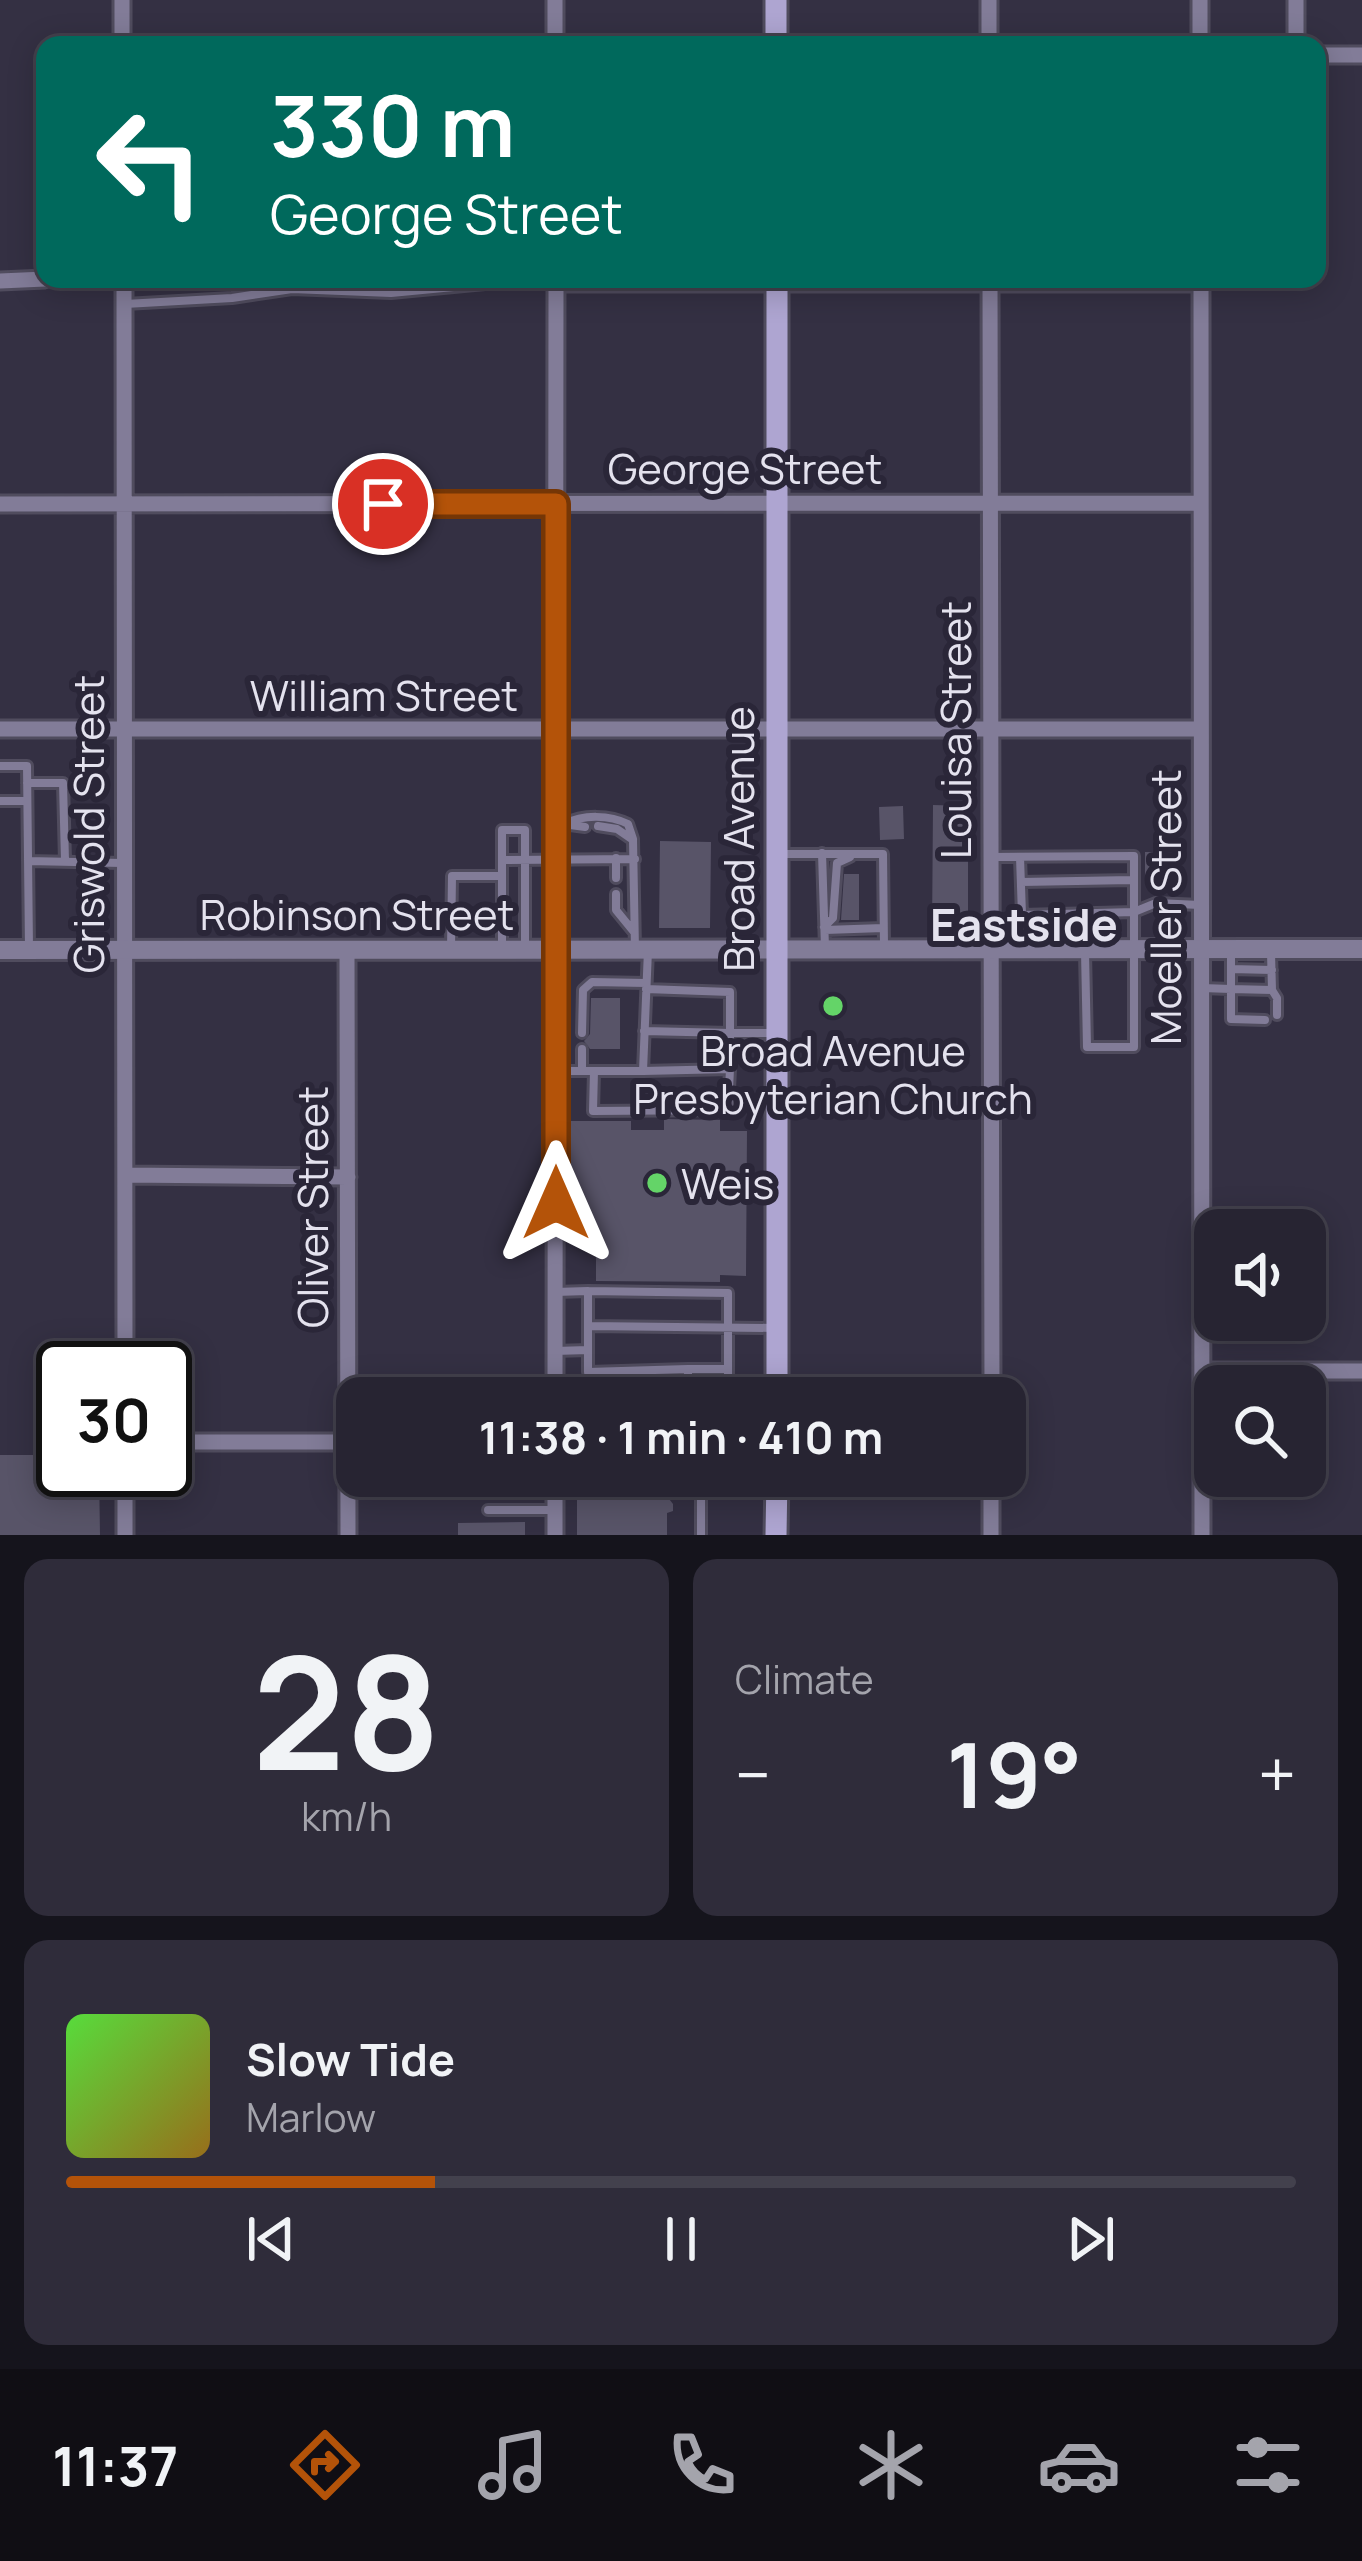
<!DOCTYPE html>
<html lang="en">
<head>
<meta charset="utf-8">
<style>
	body { margin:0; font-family:Manrope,sans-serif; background:#2f2c3a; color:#f1f3f6; height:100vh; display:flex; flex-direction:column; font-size:45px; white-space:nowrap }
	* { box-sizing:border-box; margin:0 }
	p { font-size:39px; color:#a4a4ac }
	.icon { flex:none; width:66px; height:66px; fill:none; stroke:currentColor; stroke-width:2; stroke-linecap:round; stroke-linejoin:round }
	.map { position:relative; height:1535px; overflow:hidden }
	.panel { display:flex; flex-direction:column; gap:24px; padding:24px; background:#15141c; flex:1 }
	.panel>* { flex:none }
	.top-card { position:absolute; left:36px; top:36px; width:1290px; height:252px; border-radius:24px; box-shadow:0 6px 30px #0003,0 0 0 3px #43414d; background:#00695c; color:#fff; overflow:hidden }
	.fabs { position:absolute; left:1194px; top:1209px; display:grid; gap:24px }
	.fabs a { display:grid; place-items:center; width:132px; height:132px; border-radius:24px; background:#272432; box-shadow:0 6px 30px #0003,0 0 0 3px #43414d; font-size:60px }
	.speed { position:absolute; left:36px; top:1341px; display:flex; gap:24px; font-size:60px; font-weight:700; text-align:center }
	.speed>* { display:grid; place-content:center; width:156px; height:156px; border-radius:50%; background:#272432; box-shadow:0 6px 30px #0003,0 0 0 3px #43414d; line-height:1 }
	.speed .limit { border:6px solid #111; border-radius:18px; background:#fff; color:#111 }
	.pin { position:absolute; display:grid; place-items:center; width:102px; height:102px; color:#fff; margin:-51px; border:6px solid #fff; border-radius:50%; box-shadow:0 3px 12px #0007 }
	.me { position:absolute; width:132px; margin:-66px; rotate:0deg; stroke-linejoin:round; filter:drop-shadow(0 0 9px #0008) }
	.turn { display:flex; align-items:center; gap:42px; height:252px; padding:0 36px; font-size:54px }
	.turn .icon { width:156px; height:156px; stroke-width:2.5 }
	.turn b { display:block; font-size:84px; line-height:102px }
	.big { font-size:90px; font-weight:700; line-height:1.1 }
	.panel .widget { flex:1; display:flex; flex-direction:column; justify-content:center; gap:18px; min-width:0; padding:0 42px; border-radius:24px; background:#2f2c3a }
	.panel .dial { align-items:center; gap:0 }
	.dial b { font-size:156px; line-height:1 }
	.song { display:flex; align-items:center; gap:36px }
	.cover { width:144px; height:144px; border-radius:18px; background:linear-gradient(135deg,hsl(110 70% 55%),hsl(40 70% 35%)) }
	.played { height:12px; border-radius:6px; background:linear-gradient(90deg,#b45309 30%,#43414d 30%) }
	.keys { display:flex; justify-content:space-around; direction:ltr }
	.heat { display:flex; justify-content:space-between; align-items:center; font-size:66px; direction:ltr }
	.panel .tiles { flex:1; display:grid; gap:24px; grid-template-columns:1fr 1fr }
	.widget:last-child { grid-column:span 2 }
	.trip { position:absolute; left:336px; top:1377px; width:690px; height:120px; border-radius:24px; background:#272432; box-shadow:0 6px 30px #0003,0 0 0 3px #43414d; font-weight:700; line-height:120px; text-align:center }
	.tabs { display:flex; height:192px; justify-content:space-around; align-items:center; background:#100e14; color:#a4a4ac }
	.tabs .icon { width:84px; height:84px }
	.tabs .current { color:#b45309 }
	.tabs b { font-size:54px; color:#f1f3f6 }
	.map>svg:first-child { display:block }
	.building { fill:#585468 }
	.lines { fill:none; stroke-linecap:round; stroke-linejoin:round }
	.service-casing { stroke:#504c5e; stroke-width:14 }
	.minor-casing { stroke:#504c5e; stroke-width:21 }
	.tertiary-casing { stroke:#504c5e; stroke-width:24 }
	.secondary-casing { stroke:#504c5e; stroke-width:27 }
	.service { stroke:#827c98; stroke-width:8 }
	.minor { stroke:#827c98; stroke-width:15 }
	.tertiary { stroke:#827c98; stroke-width:18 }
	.secondary { stroke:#aea5d1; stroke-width:21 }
	.route-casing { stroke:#753606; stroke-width:30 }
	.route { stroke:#b45309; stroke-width:21 }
	.poi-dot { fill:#64d468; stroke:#2a2638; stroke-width:4.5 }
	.labels { text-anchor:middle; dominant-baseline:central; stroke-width:12; stroke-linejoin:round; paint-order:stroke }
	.street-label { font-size:42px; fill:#e4e2ee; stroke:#2a2638 }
	.poi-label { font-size:42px; fill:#e4e2ee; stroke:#2a2638 }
	.neighbourhood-label { font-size:45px; font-weight:bold; fill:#e4e2ee; stroke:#2a2638 }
</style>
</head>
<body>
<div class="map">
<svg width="1362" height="1535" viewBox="0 0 1362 1535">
	<rect width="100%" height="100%" fill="#343043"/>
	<path class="building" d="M933,805L968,806V934H932Z
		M903,806L904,839L880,840L879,807Z
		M660,841L711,842L710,928H659Z
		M1145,852H1182V880H1145Z
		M844,874H859V920H841Z
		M591,998H620V1049H590L584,1041L590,1034Z
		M664,1119L720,1120V1131H747L746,1276L720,1275V1282L596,1281V1236L567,1235V1121H631V1130H664Z
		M0,1455H63V1470H99L100,1535H0Z
		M577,1476H666V1495L673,1504V1511L667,1513V1535H577Z
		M525,1522V1535H458V1523Z"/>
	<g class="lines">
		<defs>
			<path id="service" d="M125,304L232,298L292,289L391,293L485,284L556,283
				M0,766H27L29,948
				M27,783H63L65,861
				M0,801H27
				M563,824L585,827
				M565,824C583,814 610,815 628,824L633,839
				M598,826L617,829L633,840L635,950
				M822,853L825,948
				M779,854H883L884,946
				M991,857L1134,856V912L1022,915L1020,857
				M616,858V878
				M502,860V830H525V949
				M28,861L122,863
				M1021,882L1132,880
				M616,894V910L634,932
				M824,927L833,918L837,863L850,857
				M825,930L883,928
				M502,947V860L635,859
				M451,949L452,876H502
				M1231,951V989L1272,990L1271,953
				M1085,952L1087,1047H1134V912L1156,903L1200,905
				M1231,969L1272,970
				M1202,988L1231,989V1019L1265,1020
				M1272,990L1277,998V1015
				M644,1031L730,1033V992L646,989
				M582,1033L583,990L592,982L646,983
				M582,1049V1071
				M557,1071H643L648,950
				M594,1071L593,1111L728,1110L730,1069
				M643,1071L730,1069V1033H774
				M588,1291L728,1293V1398
				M555,1292L588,1291V1326L775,1328
				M588,1326V1350
				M555,1351L588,1350V1372L688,1369
				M688,1398V1369H728
				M701,1476V1535
				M488,1510H554"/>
			<path id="minor" d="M122,0V45
				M555,0V45
				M989,0V45
				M1200,0V45
				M1296,45V0
				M1317,55H1362
				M124,279L125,1368
				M990,279L992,1398
				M1201,279L1202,1535
				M0,281L45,279
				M556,283H1201
				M0,504L1201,503
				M0,729H1201
				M347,950L348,1535
				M125,1175L348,1177
				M1202,1371H1362
				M555,1398L556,279
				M165,1442H348
				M125,1535V1470
				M555,1535V1476
				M991,1535V1476"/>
			<path id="tertiary" d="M0,950L1362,949"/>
			<path id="secondary" d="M776,0V45
				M777,1398V279
				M776,1535L777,1476"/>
		</defs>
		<use href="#service" class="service-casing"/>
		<use href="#minor" class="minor-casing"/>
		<use href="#tertiary" class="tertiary-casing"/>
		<use href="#secondary" class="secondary-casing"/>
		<use href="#service" class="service"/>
		<use href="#minor" class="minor"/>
		<use href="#tertiary" class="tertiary"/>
		<use href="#secondary" class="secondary"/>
	</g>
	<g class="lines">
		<defs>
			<path id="route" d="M383,504H556V1203"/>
		</defs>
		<use href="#route" class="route-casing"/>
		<use href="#route" class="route"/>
	</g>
	<g class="poi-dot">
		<circle cx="833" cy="1006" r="12"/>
		<circle cx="657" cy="1183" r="12"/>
	</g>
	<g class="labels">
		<g class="street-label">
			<text x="745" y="468">George Street</text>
			<text x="384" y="695">William Street</text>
			<text transform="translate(955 730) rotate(-90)">Louisa Street</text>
			<text transform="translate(88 824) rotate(-90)">Griswold Street</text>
			<text transform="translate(738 839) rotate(-90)">Broad Avenue</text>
			<text transform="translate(1165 907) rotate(-90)">Moeller Street</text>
			<text x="357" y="914">Robinson Street</text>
			<text transform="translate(312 1207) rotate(-90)">Oliver Street</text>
		</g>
		<g class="poi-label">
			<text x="833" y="1050">Broad Avenue<tspan x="833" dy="48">Presbyterian Church</tspan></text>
			<text x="681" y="1183" text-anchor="start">Weis</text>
		</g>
		<g class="neighbourhood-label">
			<text x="1024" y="924">Eastside</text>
		</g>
	</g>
</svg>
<div class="fabs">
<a><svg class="icon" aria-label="sound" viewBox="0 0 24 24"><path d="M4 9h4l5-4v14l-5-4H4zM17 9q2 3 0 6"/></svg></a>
<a><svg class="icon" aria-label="search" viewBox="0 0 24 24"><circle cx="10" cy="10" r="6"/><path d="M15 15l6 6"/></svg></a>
</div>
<div class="speed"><div class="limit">30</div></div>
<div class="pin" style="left:383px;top:504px;background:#d93025"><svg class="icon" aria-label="arrive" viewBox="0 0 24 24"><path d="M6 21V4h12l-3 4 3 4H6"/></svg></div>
<svg class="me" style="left:556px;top:1203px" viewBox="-20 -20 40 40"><path d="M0-17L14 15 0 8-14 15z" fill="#b45309" stroke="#fff" stroke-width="4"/></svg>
<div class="trip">11:38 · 1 min · 410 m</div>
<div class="top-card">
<div class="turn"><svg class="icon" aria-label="left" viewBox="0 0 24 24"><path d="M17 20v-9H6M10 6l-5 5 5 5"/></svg><div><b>330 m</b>George Street</div></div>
</div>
</div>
<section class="panel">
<div class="tiles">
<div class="widget dial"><b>28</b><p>km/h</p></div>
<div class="widget"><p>Climate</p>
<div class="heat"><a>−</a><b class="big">19°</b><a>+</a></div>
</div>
<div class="widget">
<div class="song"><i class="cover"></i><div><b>Slow Tide</b><p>Marlow</p></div></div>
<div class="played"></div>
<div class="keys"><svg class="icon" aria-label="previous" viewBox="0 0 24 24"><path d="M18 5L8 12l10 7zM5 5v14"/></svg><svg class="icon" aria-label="pause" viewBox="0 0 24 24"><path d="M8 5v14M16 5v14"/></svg><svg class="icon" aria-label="next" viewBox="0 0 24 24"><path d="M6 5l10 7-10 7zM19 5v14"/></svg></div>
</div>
</div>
</section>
<nav class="tabs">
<b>11:37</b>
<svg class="icon current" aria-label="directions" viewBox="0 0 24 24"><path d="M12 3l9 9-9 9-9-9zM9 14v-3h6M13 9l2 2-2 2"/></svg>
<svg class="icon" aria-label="music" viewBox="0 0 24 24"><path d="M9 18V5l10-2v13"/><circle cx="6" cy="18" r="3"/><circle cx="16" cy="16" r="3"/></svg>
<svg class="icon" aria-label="phone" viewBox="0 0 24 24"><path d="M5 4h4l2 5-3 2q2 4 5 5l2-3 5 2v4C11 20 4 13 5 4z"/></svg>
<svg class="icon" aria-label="climate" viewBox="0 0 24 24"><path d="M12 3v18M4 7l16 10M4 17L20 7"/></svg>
<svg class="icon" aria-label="car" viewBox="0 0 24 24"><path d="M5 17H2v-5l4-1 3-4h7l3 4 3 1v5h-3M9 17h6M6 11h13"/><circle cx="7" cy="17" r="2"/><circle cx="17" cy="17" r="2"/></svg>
<svg class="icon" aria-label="filters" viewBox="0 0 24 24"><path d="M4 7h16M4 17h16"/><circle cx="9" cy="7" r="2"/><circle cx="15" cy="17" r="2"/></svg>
</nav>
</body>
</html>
